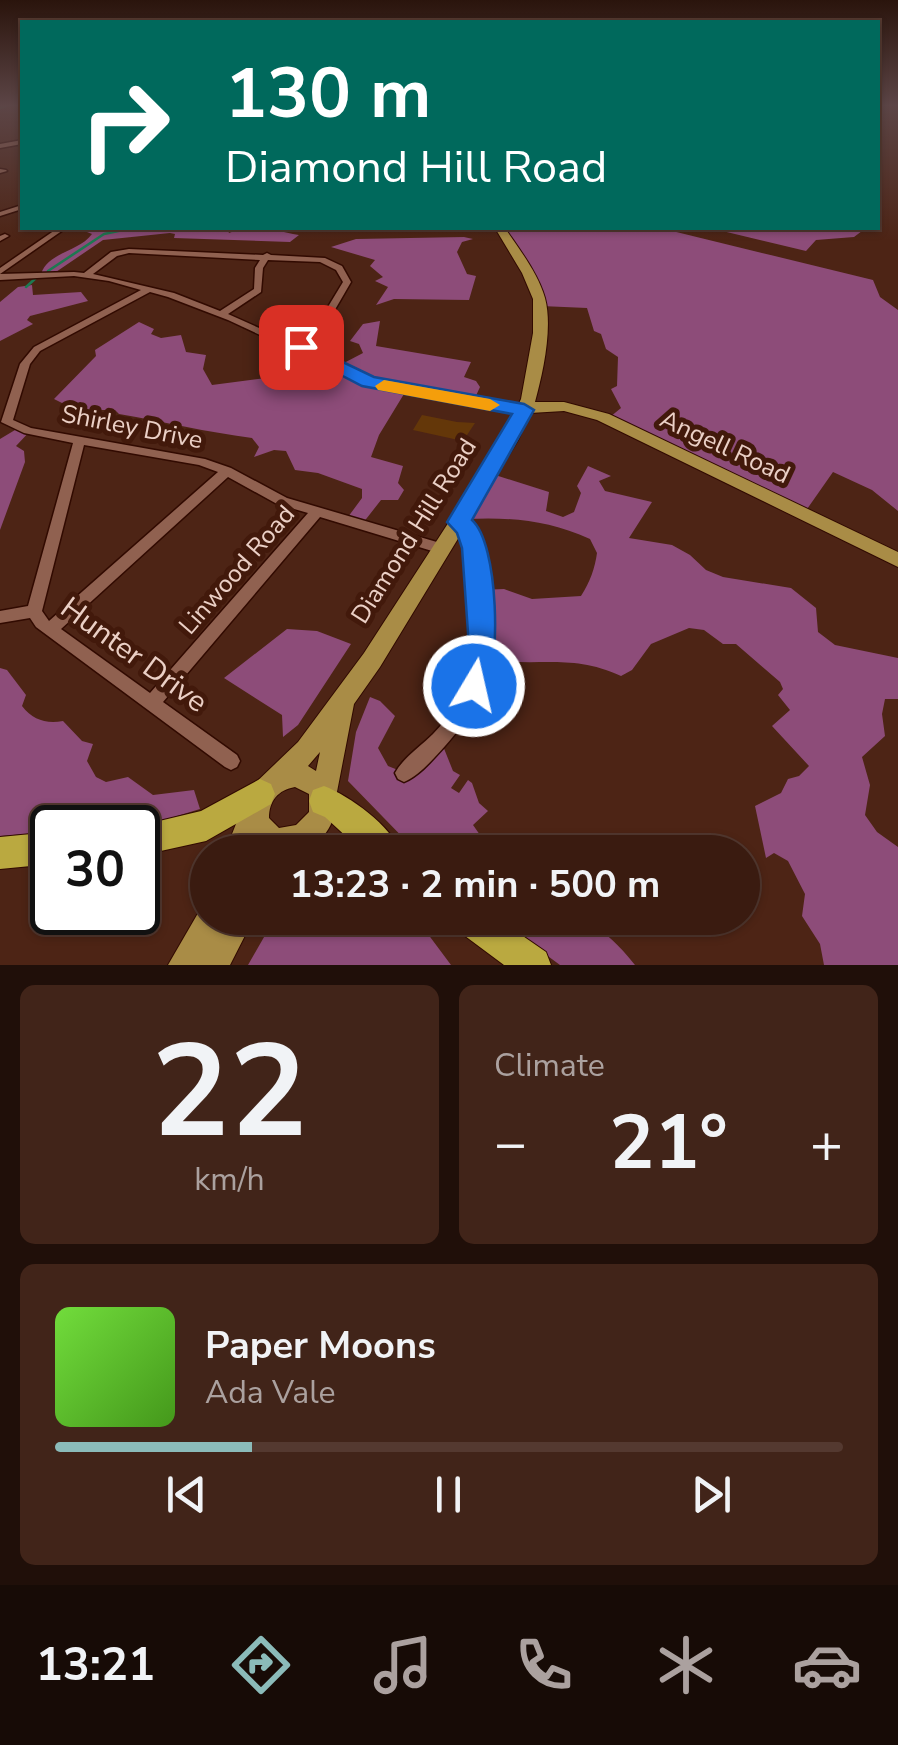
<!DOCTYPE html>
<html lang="en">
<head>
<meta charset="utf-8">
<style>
	body { margin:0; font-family:"Nunito Sans",sans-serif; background:#412419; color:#f1f3f6; height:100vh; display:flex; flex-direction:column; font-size:38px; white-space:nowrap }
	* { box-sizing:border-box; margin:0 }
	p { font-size:32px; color:#aba19f }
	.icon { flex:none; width:55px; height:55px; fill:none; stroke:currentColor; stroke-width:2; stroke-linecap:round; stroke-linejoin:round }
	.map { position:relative; height:965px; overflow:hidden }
	.drawer { display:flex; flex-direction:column; gap:20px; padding:20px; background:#200f09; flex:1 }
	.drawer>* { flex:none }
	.banner { position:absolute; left:20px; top:20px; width:860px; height:210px; border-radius:0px; box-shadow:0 2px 8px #0004,0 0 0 2px #543930; background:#00695c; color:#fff; overflow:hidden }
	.speed { position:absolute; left:30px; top:805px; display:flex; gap:20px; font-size:50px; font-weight:700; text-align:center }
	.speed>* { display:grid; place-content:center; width:130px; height:130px; border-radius:50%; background:#3a1b10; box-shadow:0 2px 8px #0004,0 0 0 2px #543930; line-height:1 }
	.speed .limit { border:5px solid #111; border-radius:15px; background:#fff; color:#111 }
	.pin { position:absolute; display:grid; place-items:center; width:85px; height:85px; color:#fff; margin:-42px; border-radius:20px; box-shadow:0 5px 15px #0006 }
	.me { position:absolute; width:110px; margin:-55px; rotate:9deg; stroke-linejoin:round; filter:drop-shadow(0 0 8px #0008) }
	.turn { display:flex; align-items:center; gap:35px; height:210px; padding:0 40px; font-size:45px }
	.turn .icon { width:130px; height:130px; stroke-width:2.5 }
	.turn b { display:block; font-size:70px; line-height:85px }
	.big { font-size:75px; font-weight:700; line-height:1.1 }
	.drawer .widget { flex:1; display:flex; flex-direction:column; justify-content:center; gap:15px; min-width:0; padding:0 35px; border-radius:15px; background:#412419 }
	.drawer .dial { align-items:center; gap:0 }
	.dial b { font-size:130px; line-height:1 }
	.song { display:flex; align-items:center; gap:30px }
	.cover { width:120px; height:120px; border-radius:15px; background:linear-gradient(135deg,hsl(100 70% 55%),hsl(100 70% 35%)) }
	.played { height:10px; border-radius:5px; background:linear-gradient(90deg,#8bbbb9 25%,#543930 25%) }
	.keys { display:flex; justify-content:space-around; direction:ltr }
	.heat { display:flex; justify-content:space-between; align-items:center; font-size:55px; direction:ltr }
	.drawer .tiles { flex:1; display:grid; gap:20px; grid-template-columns:1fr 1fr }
	.widget:last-child { grid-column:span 2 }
	.trip { position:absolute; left:190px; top:835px; width:570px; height:100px; border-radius:50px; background:#3a1b10; box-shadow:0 2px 8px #0004,0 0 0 2px #543930; font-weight:700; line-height:100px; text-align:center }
	.dock { display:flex; height:160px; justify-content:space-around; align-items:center; background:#170b06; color:#aba19f }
	.dock .icon { width:70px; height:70px }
	.dock .on { color:#8bbbb9 }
	.dock b { font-size:45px; color:#f1f3f6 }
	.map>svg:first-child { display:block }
	.forest { fill:#8d4c79 }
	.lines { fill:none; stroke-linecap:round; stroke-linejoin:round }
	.stream { stroke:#1d7951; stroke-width:2.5 }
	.building { fill:#643709 }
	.minor-casing { stroke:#310a00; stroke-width:3 }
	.major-casing { stroke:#310a00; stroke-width:2 }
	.highway-casing { stroke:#310a00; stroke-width:2 }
	.minor { fill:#906150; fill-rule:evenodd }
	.major { fill:#a98c46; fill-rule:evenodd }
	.highway { fill:#baa940; fill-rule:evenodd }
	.route { fill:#1a73e8; stroke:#114b97; stroke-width:2.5 }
	.slow { fill:#f59e0b }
	.labels { text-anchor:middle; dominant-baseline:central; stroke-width:10; stroke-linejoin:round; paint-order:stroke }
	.street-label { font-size:25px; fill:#ebd0c6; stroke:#42190b }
	.near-street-label { font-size:30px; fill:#ebd0c6; stroke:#42190b }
</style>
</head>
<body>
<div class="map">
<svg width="898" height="965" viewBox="0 0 898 965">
	<rect width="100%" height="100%" fill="#4d2415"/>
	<path class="forest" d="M94,228H227L229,233C255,222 274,231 299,235L290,242L174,238L175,234L170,233L103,240L53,274H41C48,252 79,252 92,234L87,232Z
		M502,228H660L873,280L880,297L898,310V511L872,490L833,472L805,512L610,417L621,408L611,389L617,386L618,357L606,349L601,334L594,331L587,308L541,306L533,279Z
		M710,228H866L854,237L816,240L806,251Z
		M464,237L473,239L462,242L457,252L467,274L476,276L469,300L394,299L376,305L388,287L375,281L383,277L370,266L375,260L331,247L356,239Z
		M32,285L33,295L81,292L88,301L30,316L27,320L33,324L0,341V302L18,287Z
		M380,321L376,346L471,362L464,377L476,381L480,387L474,400L407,389L379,435L371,457L403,466L398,483L404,490L398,500H381L363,523L348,517L362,498V489L318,473L295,470L286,451L274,450L254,457L259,447L252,438C206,432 165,422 119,414L115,410H67L66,405L54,399L96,356L95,350L139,322L154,329L151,334L161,338L181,335L186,352L206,355L203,369L212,385L266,378L289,384L332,362L340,365L363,353L359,344L350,341L363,324Z
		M20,427L32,429L16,446L24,451L25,462L0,530V439Z
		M588,466L611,476L599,481L605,491L652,502L629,538L672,545L690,555L706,570L723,577L791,588L816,608L818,632L835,645L898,658V699H885L882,714L885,736L862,757L870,785L865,815L877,832L898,847V965H824L820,944L802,916L805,894L788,861L774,853L766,858L755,806L781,793L788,779L799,776L809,766L772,726L790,710L778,695L783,689L780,682L736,644H723L704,630L689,628L651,644L632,670L621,676C568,652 535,669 482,658L480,590L504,589L532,599L581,596C590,582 595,568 597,553L590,539C548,520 511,517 466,519L489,473L549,492L546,511L563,517L574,512L581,493L577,486Z
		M287,629L317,631L351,644L298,725L283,737L282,715L224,678Z
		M0,668L7,670L26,695L22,706C33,720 46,724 63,721L82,741L93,744L87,761L96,777L106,782L128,777L153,795L194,790L200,809L151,824L52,828V832L0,836Z
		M370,697L380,701L395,716L378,748L388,766L403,772H420L425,757L443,746L453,771L460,775L451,788L459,793L468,780L472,783L479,803L488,811L473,825L492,852H417L348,781L356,732Z
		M275,918H416L451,965H248Z
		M496,918C567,918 587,905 635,965H560Z"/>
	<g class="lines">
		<path class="stream" d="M0,108L8,105
			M48,271L104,234L133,228
			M26,287L36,278"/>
	</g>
	<path class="building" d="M422,415L457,422L475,423L463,441L413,430Z"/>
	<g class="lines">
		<defs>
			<path id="minor" d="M22,140V144L0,148V144Z
				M0,169L6,170L7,171L0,173Z
				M22,205V209L0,216V212Z
				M58,228H66L0,274L74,272L84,273L111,252L129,249L263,255L267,253L271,255L325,258L342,266L351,282L318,339L305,349L372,379L524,407L530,410L524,413L365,384L228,320L168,297L150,292L40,351L30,364L13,420L31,428L205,459L231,468L287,498L447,545L449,549L447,553L442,554L320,517L163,702L237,755L240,761L237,767L231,770L225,767L36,627L30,618L0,623V611L28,606L73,443L24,433L1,422L20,364L34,347L141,290L109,281L74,276L0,280V268ZM129,253L260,260L255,268L254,289L220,311L174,293L93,274L117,256ZM268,260L320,262L336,270L343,282L311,335L297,345L228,314L261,292L263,268ZM84,445L199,465L218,472L49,621L42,611ZM228,477L277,504L308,513L150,693L61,629Z
				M459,228H504L500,230H463Z
				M5,234L9,236L0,241V236Z
				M459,517C482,529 482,556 484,579C485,597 489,615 491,633C493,676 473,715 445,746C433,759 420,775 404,782L398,779L395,773C403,758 421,746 433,734C482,683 476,653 470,588C467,558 472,547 452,522L454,519Z"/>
			<path id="major" d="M495,228H505C519,249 538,273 545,298C553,328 543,373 535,402H564L609,414L898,552V567L597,420L564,411L530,413L518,440L380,667L354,704L336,797C337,828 318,852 286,852C273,852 266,853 256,844L253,852H225L250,788L298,742L364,653L502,440L521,399L533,333V299L522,273ZM320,752L316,771L308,766ZM295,787L309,794V812L296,825L279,828L269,818C269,801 278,790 295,787Z
				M208,905V918H254L230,965H168L201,908Z"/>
			<path id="highway" d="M260,779L271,784L275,794L271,804L206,841L138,856V828H130L201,811Z
				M324,786C350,796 391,826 401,852H363L325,817L313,812L309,801L313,790Z
				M52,832V864L0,869V837Z
				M452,918H497L546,952L551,965H504L457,930Z"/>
		</defs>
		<use href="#minor" class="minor-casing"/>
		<use href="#major" class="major-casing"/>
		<use href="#highway" class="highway-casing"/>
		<use href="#minor" class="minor"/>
		<use href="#major" class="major"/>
		<use href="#highway" class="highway"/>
	</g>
	<linearGradient id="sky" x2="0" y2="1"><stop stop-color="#2a140c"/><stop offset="0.44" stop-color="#5c4546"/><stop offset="1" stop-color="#5c4546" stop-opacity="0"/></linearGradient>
	<rect width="898" height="240" fill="url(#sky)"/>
	<path class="route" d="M301,342L374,377L524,404L534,410L472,520C499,544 501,664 485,696L474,700L464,696L459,686L469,647L462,548L457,533L447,522L512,414L362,386L295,351V343Z"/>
	<path class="slow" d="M384,380L490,399L500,405L490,411L378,390L375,386Z"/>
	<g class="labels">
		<g class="street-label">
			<text transform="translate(132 427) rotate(11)">Shirley Drive</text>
			<text transform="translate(725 447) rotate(25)">Angell Road</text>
			<text transform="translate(414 531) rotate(-58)">Diamond Hill Road</text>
			<text transform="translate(237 570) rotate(-49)">Linwood Road</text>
		</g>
		<g class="near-street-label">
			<text transform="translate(134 655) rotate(36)">Hunter Drive</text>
		</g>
	</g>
</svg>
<div class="speed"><div class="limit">30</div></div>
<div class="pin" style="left:301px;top:347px;background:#d93025"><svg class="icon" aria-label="arrive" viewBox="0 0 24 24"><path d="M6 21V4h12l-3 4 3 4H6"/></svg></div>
<svg class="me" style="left:474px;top:686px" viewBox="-20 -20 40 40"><circle r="17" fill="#1a73e8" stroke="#fff" stroke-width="3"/><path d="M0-11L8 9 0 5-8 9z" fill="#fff"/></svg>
<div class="trip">13:23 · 2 min · 500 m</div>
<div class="banner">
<div class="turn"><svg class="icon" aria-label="right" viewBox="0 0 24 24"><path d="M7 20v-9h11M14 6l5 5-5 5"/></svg><div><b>130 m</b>Diamond Hill Road</div></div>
</div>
</div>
<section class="drawer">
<div class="tiles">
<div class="widget dial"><b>22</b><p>km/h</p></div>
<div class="widget"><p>Climate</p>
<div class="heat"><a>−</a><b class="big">21°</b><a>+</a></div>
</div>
<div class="widget">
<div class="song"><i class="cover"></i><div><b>Paper Moons</b><p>Ada Vale</p></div></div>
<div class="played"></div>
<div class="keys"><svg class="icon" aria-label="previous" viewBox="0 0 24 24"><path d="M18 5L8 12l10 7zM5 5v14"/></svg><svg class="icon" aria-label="pause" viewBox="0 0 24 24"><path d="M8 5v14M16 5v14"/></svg><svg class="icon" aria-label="next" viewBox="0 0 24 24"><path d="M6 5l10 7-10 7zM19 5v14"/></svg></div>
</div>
</div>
</section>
<nav class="dock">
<b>13:21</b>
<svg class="icon on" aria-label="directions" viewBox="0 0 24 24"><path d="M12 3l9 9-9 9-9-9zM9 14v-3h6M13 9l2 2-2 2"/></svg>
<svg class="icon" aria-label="music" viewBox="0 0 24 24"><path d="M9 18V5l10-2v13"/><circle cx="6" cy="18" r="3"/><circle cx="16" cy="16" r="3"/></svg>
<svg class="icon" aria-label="phone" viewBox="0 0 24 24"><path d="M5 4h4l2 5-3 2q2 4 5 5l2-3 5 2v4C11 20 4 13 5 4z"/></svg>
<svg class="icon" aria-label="climate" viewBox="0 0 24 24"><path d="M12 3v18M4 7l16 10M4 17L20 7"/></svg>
<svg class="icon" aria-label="car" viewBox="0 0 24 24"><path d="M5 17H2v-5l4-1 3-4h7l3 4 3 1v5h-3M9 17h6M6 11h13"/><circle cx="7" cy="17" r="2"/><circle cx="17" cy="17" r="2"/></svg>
</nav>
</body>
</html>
